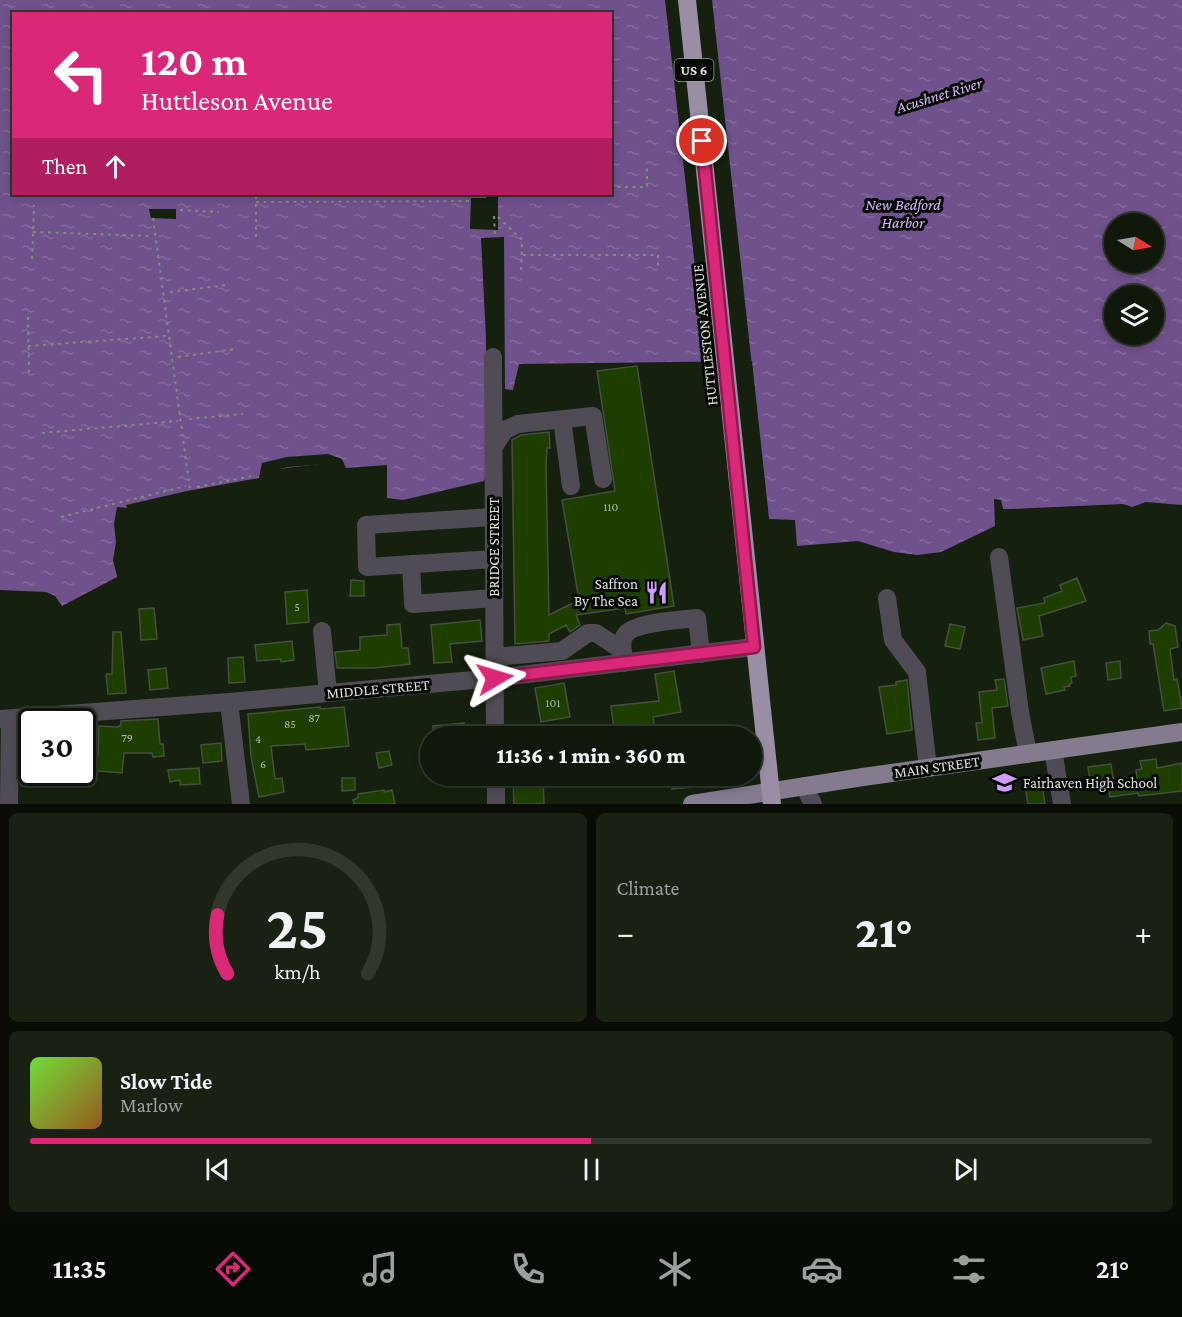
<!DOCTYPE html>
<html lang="en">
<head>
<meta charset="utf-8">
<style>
	body { margin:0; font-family:"Crimson Pro",serif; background:#192114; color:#f1f3f6; height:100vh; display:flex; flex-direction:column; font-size:22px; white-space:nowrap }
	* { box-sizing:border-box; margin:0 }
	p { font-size:20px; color:#9ca09d }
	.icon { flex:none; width:33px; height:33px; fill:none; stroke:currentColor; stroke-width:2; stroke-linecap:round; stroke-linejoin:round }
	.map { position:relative; height:804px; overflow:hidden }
	.side { display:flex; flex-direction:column; gap:9px; padding:9px; background:#090d06; flex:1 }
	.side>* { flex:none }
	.banner { position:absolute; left:12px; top:12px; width:600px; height:183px; border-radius:0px; box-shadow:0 3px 9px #0003,0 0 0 2px #30372c; background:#db2777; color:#fff; overflow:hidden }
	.needle { width:39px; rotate:101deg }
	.buttons { position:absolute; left:1104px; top:213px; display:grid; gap:12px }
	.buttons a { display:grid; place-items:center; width:60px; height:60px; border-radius:50%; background:#10180b; box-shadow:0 3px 9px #0003,0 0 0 2px #30372c; font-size:30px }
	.speed { position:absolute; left:18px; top:708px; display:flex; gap:12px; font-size:30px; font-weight:700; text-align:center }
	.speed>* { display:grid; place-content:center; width:78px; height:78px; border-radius:50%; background:#10180b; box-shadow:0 3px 9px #0003,0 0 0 2px #30372c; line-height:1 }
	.speed .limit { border:3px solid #111; border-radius:9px; background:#fff; color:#111 }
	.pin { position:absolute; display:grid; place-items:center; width:51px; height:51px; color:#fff; margin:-26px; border:3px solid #fff; border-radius:50%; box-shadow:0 2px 6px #0007 }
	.me { position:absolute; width:66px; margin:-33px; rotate:83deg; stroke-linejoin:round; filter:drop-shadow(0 0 4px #0008) }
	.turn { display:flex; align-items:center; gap:21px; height:126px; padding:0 30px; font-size:27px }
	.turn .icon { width:78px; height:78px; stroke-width:2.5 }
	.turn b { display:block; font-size:42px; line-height:51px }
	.then { display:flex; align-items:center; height:57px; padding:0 30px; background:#0003; gap:12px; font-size:22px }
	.big { font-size:45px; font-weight:800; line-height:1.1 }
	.side .tile { flex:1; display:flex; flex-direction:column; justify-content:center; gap:9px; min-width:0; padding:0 21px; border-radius:9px; background:#192114 }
	.side .dial { align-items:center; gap:0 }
	.dial svg { height:156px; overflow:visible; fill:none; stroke:#30372c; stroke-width:7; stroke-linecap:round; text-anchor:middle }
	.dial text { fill:#f1f3f6; stroke:none }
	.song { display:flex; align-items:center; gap:18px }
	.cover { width:72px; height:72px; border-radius:9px; background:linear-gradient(135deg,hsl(100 70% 55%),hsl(30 70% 35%)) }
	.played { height:6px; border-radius:3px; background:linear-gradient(90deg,#db2777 50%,#30372c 50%) }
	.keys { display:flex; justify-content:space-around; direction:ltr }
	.heat { display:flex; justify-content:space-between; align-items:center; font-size:33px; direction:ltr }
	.side .tiles { flex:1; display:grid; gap:9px; grid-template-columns:1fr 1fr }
	.tile:last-child { grid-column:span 2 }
	.trip { position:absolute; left:420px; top:726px; width:342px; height:60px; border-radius:30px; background:#10180b; box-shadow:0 3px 9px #0003,0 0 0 2px #30372c; font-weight:800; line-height:60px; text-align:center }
	.tabs { display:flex; height:96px; justify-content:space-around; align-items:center; background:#060a04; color:#9ca09d }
	.tabs .icon { width:42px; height:42px }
	.tabs .selected { color:#db2777 }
	.tabs b { font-size:27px; color:#f1f3f6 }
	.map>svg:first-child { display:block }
	.water { fill:url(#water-ripples); fill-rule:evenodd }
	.pier { fill:#15200f }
	.building { fill:#1e3e00; stroke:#44503d; stroke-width:1.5 }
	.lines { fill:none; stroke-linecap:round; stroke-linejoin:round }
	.path { stroke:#828b7d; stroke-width:2; stroke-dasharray:3 4.5; stroke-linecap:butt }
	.minor { stroke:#504c55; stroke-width:18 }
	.major { stroke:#847b8e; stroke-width:18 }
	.highway { stroke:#998ea4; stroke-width:18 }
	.route-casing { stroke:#8e194d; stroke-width:15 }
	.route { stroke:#db2777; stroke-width:10 }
	.labels { text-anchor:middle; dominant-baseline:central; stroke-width:6; stroke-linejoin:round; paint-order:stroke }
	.number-label { font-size:12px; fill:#adbaa3 }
	.shield { fill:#050803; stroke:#9ca299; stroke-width:1.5 }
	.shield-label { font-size:14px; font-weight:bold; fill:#dde4d9 }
	.street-label { font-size:15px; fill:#dde4d9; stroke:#050803 }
	.poi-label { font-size:15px; fill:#dde4d9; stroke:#050803; text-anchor:end }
	.water-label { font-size:16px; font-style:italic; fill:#dab8fd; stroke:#050803 }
</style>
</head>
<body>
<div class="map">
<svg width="1182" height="804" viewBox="0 0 1182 804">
	<defs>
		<pattern id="water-ripples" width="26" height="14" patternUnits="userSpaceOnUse" patternTransform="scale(1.5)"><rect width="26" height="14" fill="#6f518b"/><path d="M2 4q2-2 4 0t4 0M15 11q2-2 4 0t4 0" fill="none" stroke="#836a9b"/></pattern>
	</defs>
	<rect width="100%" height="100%" fill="#15200f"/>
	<path class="water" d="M0,0H1182V505L1146,502L1132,507L1123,504L1010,509H1003L1001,500L994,499L995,526L941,552L917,555L894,552L858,541L797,546L795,520L769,519L752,361L519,364L513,390L505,389L504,237L481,238L486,339V473L484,481L403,500L387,498V465L346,468L337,462L261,471L259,478L187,491L126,505L127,508L124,510L121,575L62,606L55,596L46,592L0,590ZM14,14H610V194H14ZM1114,224H1154V262H1114ZM1114,296H1154V334H1114Z"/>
	<path class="pier" d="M665,0H712L769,522L766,519L749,364L706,365Z
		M487,194H498V230L470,229L471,198H486Z
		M149,209H176V219L151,218Z
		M328,454L342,459L346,468L336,464H325L288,467L266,472L259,478L262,463L287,457Z
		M117,507L127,508L128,511L125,522L127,539L124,576L118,580L113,560L116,542L114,524Z"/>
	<path class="building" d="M637,366L674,606L626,614L625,608L576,615L580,625L570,632L566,625L549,634V641L515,644L512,440L521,435L549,432L550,448H547L546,467L549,615L579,600L562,500L615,491L597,371Z
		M1077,578L1086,601L1039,616L1043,636L1023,640L1017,608L1045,603L1044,598L1062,591L1060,585Z
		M351,580L364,581V596H350Z
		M307,590L309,622L287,624L285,592Z
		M154,608L157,639L141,640L139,609Z
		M480,620L482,641L450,644L452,662L434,663L431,625Z
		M1166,623L1175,626L1178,647L1170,649L1174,680L1177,679L1182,708L1164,711L1153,644H1150L1149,631L1158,630Z
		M400,624L402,648H408L410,664L374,668H337L335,652L360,650V637L387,635V625Z
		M950,624L965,627L960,649L945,646Z
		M113,632H121L126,693L108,694L106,674H112Z
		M292,641L294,660L281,662V659L257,661L255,645Z
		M243,657L245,682L229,683L228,658Z
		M1074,661L1076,676L1071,677L1072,683L1069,684L1070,686L1064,687L1065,690L1046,694L1041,668Z
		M1120,661L1121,678L1108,680L1106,663Z
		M166,668L168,688L150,690L148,670Z
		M674,671L681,712L653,717L656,736H615L611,706L659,701L655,674Z
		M1004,679L1008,706L992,708L995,738L978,740L976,723H982L979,692L997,690L995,680Z
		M907,680L912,730L887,734L879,687L896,685V682Z
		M564,683L570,717L541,722L535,688Z
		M320,707V709L344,707L349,746L306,750L305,744L271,746L275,779L282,778L284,792L259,797L251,757L248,714Z
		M158,719L160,744H163L164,756L153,757L152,753H124L122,773L88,770V756L98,757L99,726L117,727L121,725V721Z
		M464,723L465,736H434L433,726Z
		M221,743L222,761L203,763L201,745Z
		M389,751L392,765L379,768L376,753Z
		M1156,759L1157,768L1182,763V791L1139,796L1138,793L1110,797L1108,786L1091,788L1088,767L1111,764L1114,783L1137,779L1136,770L1142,769L1140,761Z
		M199,768L200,784L180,785V780L170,782L168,770Z
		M513,776H543L544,804H514Z
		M670,776H692L694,787L672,789Z
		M342,778H355V790L342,791Z
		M1042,784L1045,804H1028L1025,786Z
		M384,790V792L392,790L395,804H354L353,800L358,798V794Z"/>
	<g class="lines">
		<path class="path" d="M610,187H647V167
			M256,202L471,201
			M180,210L219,212
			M494,216L495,236
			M498,217L522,240L521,271
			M153,218L190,490
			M33,232L152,236
			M256,237V194
			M523,255H658V270
			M32,259L34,205
			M170,292L227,285
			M28,317L29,375
			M28,346L167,336
			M178,357L235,349
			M189,419L243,414
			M42,433L178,421
			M197,487L253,476
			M61,517L186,486"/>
		<path class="minor" d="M493,357L495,736
			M562,420L571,486
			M493,448L505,430L518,424L593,416L603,479
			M493,517L366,525L367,567L494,559
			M999,557L1020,712L1028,754
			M411,564L413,604L494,598
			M887,598L893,640L917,672L928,768
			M322,631L328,693
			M495,657L562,651L588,633H596L623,651
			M624,663C623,654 620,643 625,635C634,622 681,620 697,618L701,654
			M229,702L241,804
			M0,719L229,702L495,678L754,647
			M1053,750L1062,804
			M496,776V804
			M804,786L813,804
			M9,804L10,719"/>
		<path class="major" d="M692,804L863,777L1182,732"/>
		<path class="highway" d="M687,0L772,804"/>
	</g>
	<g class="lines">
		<defs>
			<path id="route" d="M495,678L754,647L702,141"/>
		</defs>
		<use href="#route" class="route-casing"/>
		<use href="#route" class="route"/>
	</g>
	<defs>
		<symbol id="restaurant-bare" viewBox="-9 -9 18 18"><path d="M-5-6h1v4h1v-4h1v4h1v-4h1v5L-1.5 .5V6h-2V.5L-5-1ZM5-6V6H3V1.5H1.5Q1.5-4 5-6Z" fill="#d09dff" stroke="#050803" stroke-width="2.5" paint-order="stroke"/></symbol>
		<symbol id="school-bare" viewBox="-9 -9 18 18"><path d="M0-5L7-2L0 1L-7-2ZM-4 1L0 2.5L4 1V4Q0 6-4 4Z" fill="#d09dff" stroke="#050803" stroke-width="2.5" paint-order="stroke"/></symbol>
	</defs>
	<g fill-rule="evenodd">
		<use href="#restaurant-bare" x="640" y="576" width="33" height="33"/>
		<use href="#school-bare" x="988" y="766" width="33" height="33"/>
	</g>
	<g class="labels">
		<g class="number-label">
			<text x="611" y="507">110</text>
			<text x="297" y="607">5</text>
			<text x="553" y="703">101</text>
			<text x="314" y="718">87</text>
			<text x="290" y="724">85</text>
			<text x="127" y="738">79</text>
			<text x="258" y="739">4</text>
			<text x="263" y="764">6</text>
		</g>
		<rect class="shield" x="674.5" y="59" width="39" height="22" rx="4.5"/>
		<g class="shield-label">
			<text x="694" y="70">US 6</text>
		</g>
		<g class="street-label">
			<text transform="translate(705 335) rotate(-96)">HUTTLESTON AVENUE</text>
			<text transform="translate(494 547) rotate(-90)">BRIDGE STREET</text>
			<text transform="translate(378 689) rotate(-5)">MIDDLE STREET</text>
			<text transform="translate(937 767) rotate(-8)">MAIN STREET</text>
		</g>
		<g class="poi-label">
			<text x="638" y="584">Saffron<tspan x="638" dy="17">By The Sea</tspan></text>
			<text x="1023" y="783" text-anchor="start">Fairhaven High School</text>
		</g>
		<g class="water-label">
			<text transform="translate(939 95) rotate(-17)">Acushnet River</text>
			<text x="903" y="204">New Bedford<tspan x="903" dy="18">Harbor</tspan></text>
		</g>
	</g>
</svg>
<div class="buttons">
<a><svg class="needle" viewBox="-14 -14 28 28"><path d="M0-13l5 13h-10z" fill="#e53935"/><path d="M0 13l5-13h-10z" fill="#9ca09d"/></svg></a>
<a><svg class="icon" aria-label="layers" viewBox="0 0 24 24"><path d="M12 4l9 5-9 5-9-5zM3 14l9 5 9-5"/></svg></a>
</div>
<div class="speed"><div class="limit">30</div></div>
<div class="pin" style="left:702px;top:141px;background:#d93025"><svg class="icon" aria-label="arrive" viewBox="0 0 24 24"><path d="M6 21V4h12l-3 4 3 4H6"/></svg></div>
<svg class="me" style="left:495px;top:678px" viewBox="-20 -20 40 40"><path d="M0-17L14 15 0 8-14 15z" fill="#db2777" stroke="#fff" stroke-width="4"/></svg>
<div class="trip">11:36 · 1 min · 360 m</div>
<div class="banner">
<div class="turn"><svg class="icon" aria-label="left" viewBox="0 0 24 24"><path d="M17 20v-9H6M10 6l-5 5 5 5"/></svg><div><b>120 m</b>Huttleson Avenue</div></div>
<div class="then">Then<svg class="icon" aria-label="ahead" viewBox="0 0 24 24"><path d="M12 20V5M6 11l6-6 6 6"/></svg></div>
</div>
</div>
<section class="side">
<div class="tiles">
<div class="tile dial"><svg viewBox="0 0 100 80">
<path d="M14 69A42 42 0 1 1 86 69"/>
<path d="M14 69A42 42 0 0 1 9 39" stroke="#db2777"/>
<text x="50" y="56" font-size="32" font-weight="700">25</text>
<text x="50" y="72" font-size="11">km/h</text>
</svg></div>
<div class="tile"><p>Climate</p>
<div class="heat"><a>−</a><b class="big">21°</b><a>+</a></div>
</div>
<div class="tile">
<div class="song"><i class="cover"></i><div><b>Slow Tide</b><p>Marlow</p></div></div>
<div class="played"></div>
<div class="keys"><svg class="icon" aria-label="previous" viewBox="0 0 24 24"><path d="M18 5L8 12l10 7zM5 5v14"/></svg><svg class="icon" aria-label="pause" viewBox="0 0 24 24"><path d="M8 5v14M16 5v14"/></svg><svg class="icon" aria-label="next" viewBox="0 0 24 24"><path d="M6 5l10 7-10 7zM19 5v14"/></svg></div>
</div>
</div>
</section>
<nav class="tabs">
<b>11:35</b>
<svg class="icon selected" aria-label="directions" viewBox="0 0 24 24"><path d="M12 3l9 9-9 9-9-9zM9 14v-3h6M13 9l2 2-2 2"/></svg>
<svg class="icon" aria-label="music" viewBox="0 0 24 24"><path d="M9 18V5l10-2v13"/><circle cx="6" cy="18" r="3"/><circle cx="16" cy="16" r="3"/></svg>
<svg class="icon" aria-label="phone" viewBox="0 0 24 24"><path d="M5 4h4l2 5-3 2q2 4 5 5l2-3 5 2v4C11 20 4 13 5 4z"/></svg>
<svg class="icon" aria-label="climate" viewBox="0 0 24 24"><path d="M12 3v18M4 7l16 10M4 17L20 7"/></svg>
<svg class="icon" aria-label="car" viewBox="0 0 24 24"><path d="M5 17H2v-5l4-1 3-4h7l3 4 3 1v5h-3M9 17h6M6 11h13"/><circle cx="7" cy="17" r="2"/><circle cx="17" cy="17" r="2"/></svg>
<svg class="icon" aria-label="filters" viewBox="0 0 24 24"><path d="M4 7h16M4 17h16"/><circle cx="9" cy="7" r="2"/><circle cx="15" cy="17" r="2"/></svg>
<b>21°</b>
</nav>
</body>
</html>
